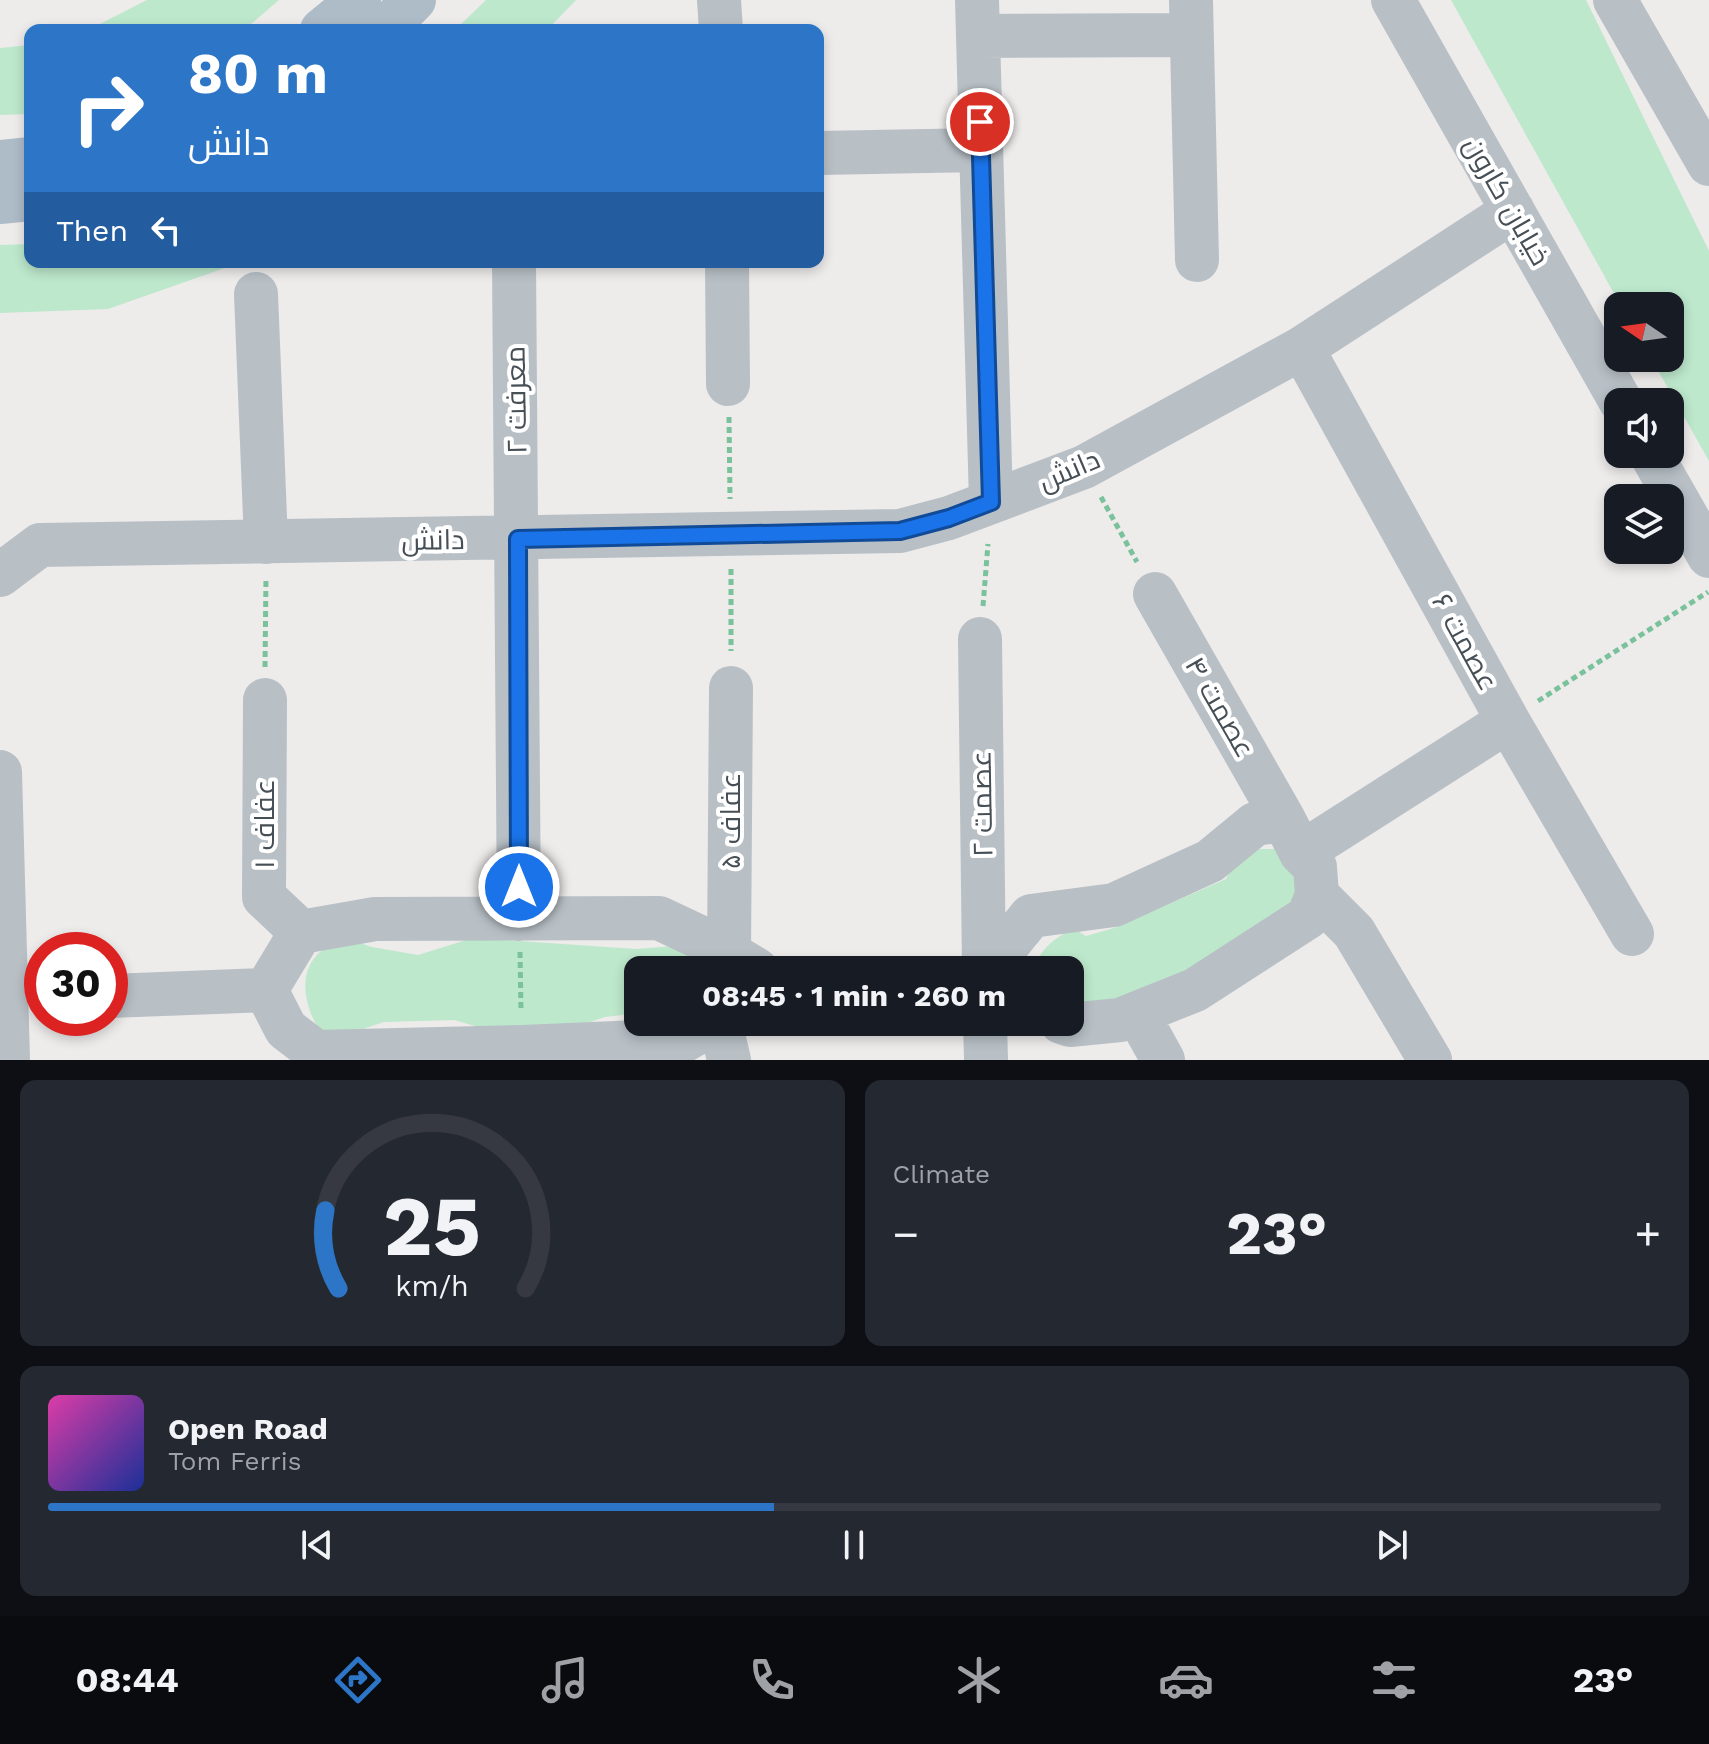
<!DOCTYPE html>
<html lang="en">
<head>
<meta charset="utf-8">
<style>
	body { margin:0; font-family:"Work Sans",Cairo,sans-serif; background:#242831; color:#f1f3f6; height:100vh; display:flex; flex-direction:column; font-size:30px; white-space:nowrap }
	* { box-sizing:border-box; margin:0 }
	p { font-size:26px; color:#9ea1a6 }
	.icon { flex:none; width:44px; height:44px; fill:none; stroke:currentColor; stroke-width:2; stroke-linecap:round; stroke-linejoin:round }
	.map { position:relative; height:1060px; overflow:hidden }
	.details { display:flex; flex-direction:column; gap:20px; padding:20px; background:#0d0f14; flex:1 }
	.details>* { flex:none }
	.hud { position:absolute; left:24px; top:24px; width:800px; height:244px; border-radius:16px; box-shadow:0 4px 12px #0003; background:#2c75c7; color:#fff; overflow:hidden }
	.needle { width:52px; rotate:283deg }
	.tools { position:absolute; left:1604px; top:292px; display:grid; gap:16px }
	.tools a { display:grid; place-items:center; width:80px; height:80px; border-radius:16px; background:#171b24; box-shadow:0 4px 12px #0003; font-size:40px }
	.speed { position:absolute; left:24px; top:932px; display:flex; gap:16px; font-size:40px; font-weight:700; text-align:center }
	.speed>* { display:grid; place-content:center; width:104px; height:104px; border-radius:50%; background:#171b24; box-shadow:0 4px 12px #0003; line-height:1 }
	.speed .limit { border:12px solid #d22; background:#fff; color:#111 }
	.pin { position:absolute; display:grid; place-items:center; width:68px; height:68px; color:#fff; margin:-34px; border:4px solid #fff; border-radius:50%; box-shadow:0 2px 8px #0007 }
	.me { position:absolute; width:88px; margin:-44px; rotate:0deg; stroke-linejoin:round; filter:drop-shadow(0 0 6px #0008) }
	.turn { display:flex; align-items:center; gap:28px; height:168px; padding:0 32px; font-size:36px }
	.turn .icon { width:104px; height:104px; stroke-width:2.5 }
	.turn b { display:block; font-size:56px; line-height:68px }
	.then { display:flex; align-items:center; height:76px; padding:0 32px; background:#0003; gap:16px; font-size:30px }
	.big { font-size:60px; font-weight:700; line-height:1.1 }
	.details .widget { flex:1; display:flex; flex-direction:column; justify-content:center; gap:12px; min-width:0; padding:0 28px; border-radius:16px; background:#242831 }
	.details .dial { align-items:center; gap:0 }
	.dial svg { height:208px; overflow:visible; fill:none; stroke:#363941; stroke-width:7; stroke-linecap:round; text-anchor:middle }
	.dial text { fill:#f1f3f6; stroke:none }
	.song { display:flex; align-items:center; gap:24px }
	.cover { width:96px; height:96px; border-radius:12px; background:linear-gradient(135deg,hsl(320 70% 55%),hsl(230 70% 35%)) }
	.played { height:8px; border-radius:4px; background:linear-gradient(90deg,#2c75c7 45%,#363941 45%) }
	.keys { display:flex; justify-content:space-around; direction:ltr }
	.heat { display:flex; justify-content:space-between; align-items:center; font-size:44px; direction:ltr }
	.details .tiles { flex:1; display:grid; gap:20px; grid-template-columns:1fr 1fr }
	.widget:last-child { grid-column:span 2 }
	.trip { position:absolute; left:624px; top:956px; width:460px; height:80px; border-radius:16px; background:#171b24; box-shadow:0 4px 12px #0003; font-weight:700; line-height:80px; text-align:center }
	.tab-bar { display:flex; height:128px; justify-content:space-around; align-items:center; background:#090b0e; color:#9ea1a6 }
	.tab-bar .icon { width:56px; height:56px }
	.tab-bar .active { color:#2c75c7 }
	.tab-bar b { font-size:36px; color:#f1f3f6 }
	.map>svg:first-child { display:block }
	.green { fill:#bde8cc }
	.lines { fill:none; stroke-linecap:round; stroke-linejoin:round }
	.path { stroke:#79c29b; stroke-width:5; stroke-dasharray:6 4; stroke-linecap:butt }
	.minor { stroke:#b8c0c6; stroke-width:44 }
	.major { stroke:#aebcc8; stroke-width:44 }
	.route-casing { stroke:#114b97; stroke-width:20 }
	.route { stroke:#1a73e8; stroke-width:14 }
	.labels { text-anchor:middle; dominant-baseline:central; stroke-width:8; stroke-linejoin:round; paint-order:stroke }
	.street-label { font-size:28px; fill:#464f56; stroke:#fff }
</style>
</head>
<body>
<div class="map">
<svg width="1709" height="1060" viewBox="0 0 1709 1060">
	<rect width="100%" height="100%" fill="#eeebeb"/>
	<path class="green" d="M147,0H279L244,30H88Z
		M486,0H576L547,30H455Z
		M1451,0H1586L1709,251V461L1651,358H1670V306H1621Z
		M30,45V114L0,115V48Z
		M30,244V262H242L108,309L0,313V245Z
		M1249,849H1274L1293,866L1303,893L1293,912L1162,988L1070,1011V970H1033C1040,949 1054,939 1073,928L1086,936L1114,928L1226,879L1233,863Z
		M345,938L372,947L418,955L473,938L636,949L686,945L720,970H638V1016L630,1014L605,1017L569,1029L489,1030L454,1020L384,1022L363,1029L321,1033C307,1011 296,977 317,955C323,948 336,943 345,938Z"/>
	<g class="lines">
		<path class="path" d="M729,417L730,499
			M1101,497L1137,562
			M731,569V651
			M983,606L988,544
			M265,667L266,577
			M1538,701L1708,592
			M520,952L521,1010"/>
		<path class="minor" d="M719,0L721,30
			M977,0L991,502
			M1191,0L1197,260
			M1393,0L1621,402
			M1615,0L1709,164
			M978,36L1191,35
			M818,153L981,150
			M514,262L519,919
			M727,262L728,384
			M256,294L266,542
			M1302,348L1508,721L1632,934
			M1651,454L1709,556
			M0,575L40,545L900,531L949,518L1084,467L1302,348L1513,211
			M1155,594L1284,820
			M980,639L984,970
			M265,700L264,897L301,932
			M0,772L8,1060
			M1301,853L1508,721
			M1317,895L1354,932L1430,1060
			M729,953L731,688
			M987,970L1031,916L1114,905L1210,861L1255,824L1284,820L1301,853L1315,867L1317,895L1308,917L1195,990L1120,1020L1070,1025L1061,1022
			M266,990L301,932L375,919L659,918L714,944L757,970
			M266,990L286,1029L316,1052L522,1047L685,1040L716,1022
			M110,996L266,990
			M1137,1013L1163,1060
			M720,1022L729,1060
			M985,1022L986,1060"/>
		<path class="major" d="M322,30L359,0
			M384,30L414,0
			M0,162L30,159
			M0,202L30,199"/>
	</g>
	<g class="lines">
		<defs>
			<path id="route" d="M519,887L518,539L900,531L949,518L991,502L980,122"/>
		</defs>
		<use href="#route" class="route-casing"/>
		<use href="#route" class="route"/>
	</g>
	<g class="labels">
		<g class="street-label">
			<text transform="translate(1507 201) rotate(60)">خیابان کارون</text>
			<text transform="translate(516 400) rotate(-91)">معرفت ۲</text>
			<text transform="translate(1069 470) rotate(-23)">دانش</text>
			<text transform="translate(433 540) rotate(-1)">دانش</text>
			<text transform="translate(1465 642) rotate(61)">عصمت ۶</text>
			<text transform="translate(1220 707) rotate(60)">عصمت ۴</text>
			<text transform="translate(982 804) rotate(-91)">عصمت ۲</text>
			<text transform="translate(730 821) rotate(-90)">عفاف ۵</text>
			<text transform="translate(264 824) rotate(-90)">عفاف ۱</text>
		</g>
	</g>
</svg>
<div class="tools">
<a><svg class="needle" viewBox="-14 -14 28 28"><path d="M0-13l5 13h-10z" fill="#e53935"/><path d="M0 13l5-13h-10z" fill="#9ea1a6"/></svg></a>
<a><svg class="icon" aria-label="sound" viewBox="0 0 24 24"><path d="M4 9h4l5-4v14l-5-4H4zM17 9q2 3 0 6"/></svg></a>
<a><svg class="icon" aria-label="layers" viewBox="0 0 24 24"><path d="M12 4l9 5-9 5-9-5zM3 14l9 5 9-5"/></svg></a>
</div>
<div class="speed"><div class="limit">30</div></div>
<div class="pin" style="left:980px;top:122px;background:#d93025"><svg class="icon" aria-label="arrive" viewBox="0 0 24 24"><path d="M6 21V4h12l-3 4 3 4H6"/></svg></div>
<svg class="me" style="left:519px;top:887px" viewBox="-20 -20 40 40"><circle r="17" fill="#1a73e8" stroke="#fff" stroke-width="3"/><path d="M0-11L8 9 0 5-8 9z" fill="#fff"/></svg>
<div class="trip">08:45 · 1 min · 260 m</div>
<div class="hud">
<div class="turn"><svg class="icon" aria-label="right" viewBox="0 0 24 24"><path d="M7 20v-9h11M14 6l5 5-5 5"/></svg><div><b>80 m</b>دانش</div></div>
<div class="then">Then<svg class="icon" aria-label="left" viewBox="0 0 24 24"><path d="M17 20v-9H6M10 6l-5 5 5 5"/></svg></div>
</div>
</div>
<section class="details">
<div class="tiles">
<div class="widget dial"><svg viewBox="0 0 100 80">
<path d="M14 69A42 42 0 1 1 86 69"/>
<path d="M14 69A42 42 0 0 1 9 39" stroke="#2c75c7"/>
<text x="50" y="56" font-size="32" font-weight="700">25</text>
<text x="50" y="72" font-size="11">km/h</text>
</svg></div>
<div class="widget"><p>Climate</p>
<div class="heat"><a>−</a><b class="big">23°</b><a>+</a></div>
</div>
<div class="widget">
<div class="song"><i class="cover"></i><div><b>Open Road</b><p>Tom Ferris</p></div></div>
<div class="played"></div>
<div class="keys"><svg class="icon" aria-label="previous" viewBox="0 0 24 24"><path d="M18 5L8 12l10 7zM5 5v14"/></svg><svg class="icon" aria-label="pause" viewBox="0 0 24 24"><path d="M8 5v14M16 5v14"/></svg><svg class="icon" aria-label="next" viewBox="0 0 24 24"><path d="M6 5l10 7-10 7zM19 5v14"/></svg></div>
</div>
</div>
</section>
<nav class="tab-bar">
<b>08:44</b>
<svg class="icon active" aria-label="directions" viewBox="0 0 24 24"><path d="M12 3l9 9-9 9-9-9zM9 14v-3h6M13 9l2 2-2 2"/></svg>
<svg class="icon" aria-label="music" viewBox="0 0 24 24"><path d="M9 18V5l10-2v13"/><circle cx="6" cy="18" r="3"/><circle cx="16" cy="16" r="3"/></svg>
<svg class="icon" aria-label="phone" viewBox="0 0 24 24"><path d="M5 4h4l2 5-3 2q2 4 5 5l2-3 5 2v4C11 20 4 13 5 4z"/></svg>
<svg class="icon" aria-label="climate" viewBox="0 0 24 24"><path d="M12 3v18M4 7l16 10M4 17L20 7"/></svg>
<svg class="icon" aria-label="car" viewBox="0 0 24 24"><path d="M5 17H2v-5l4-1 3-4h7l3 4 3 1v5h-3M9 17h6M6 11h13"/><circle cx="7" cy="17" r="2"/><circle cx="17" cy="17" r="2"/></svg>
<svg class="icon" aria-label="filters" viewBox="0 0 24 24"><path d="M4 7h16M4 17h16"/><circle cx="9" cy="7" r="2"/><circle cx="15" cy="17" r="2"/></svg>
<b>23°</b>
</nav>
</body>
</html>
